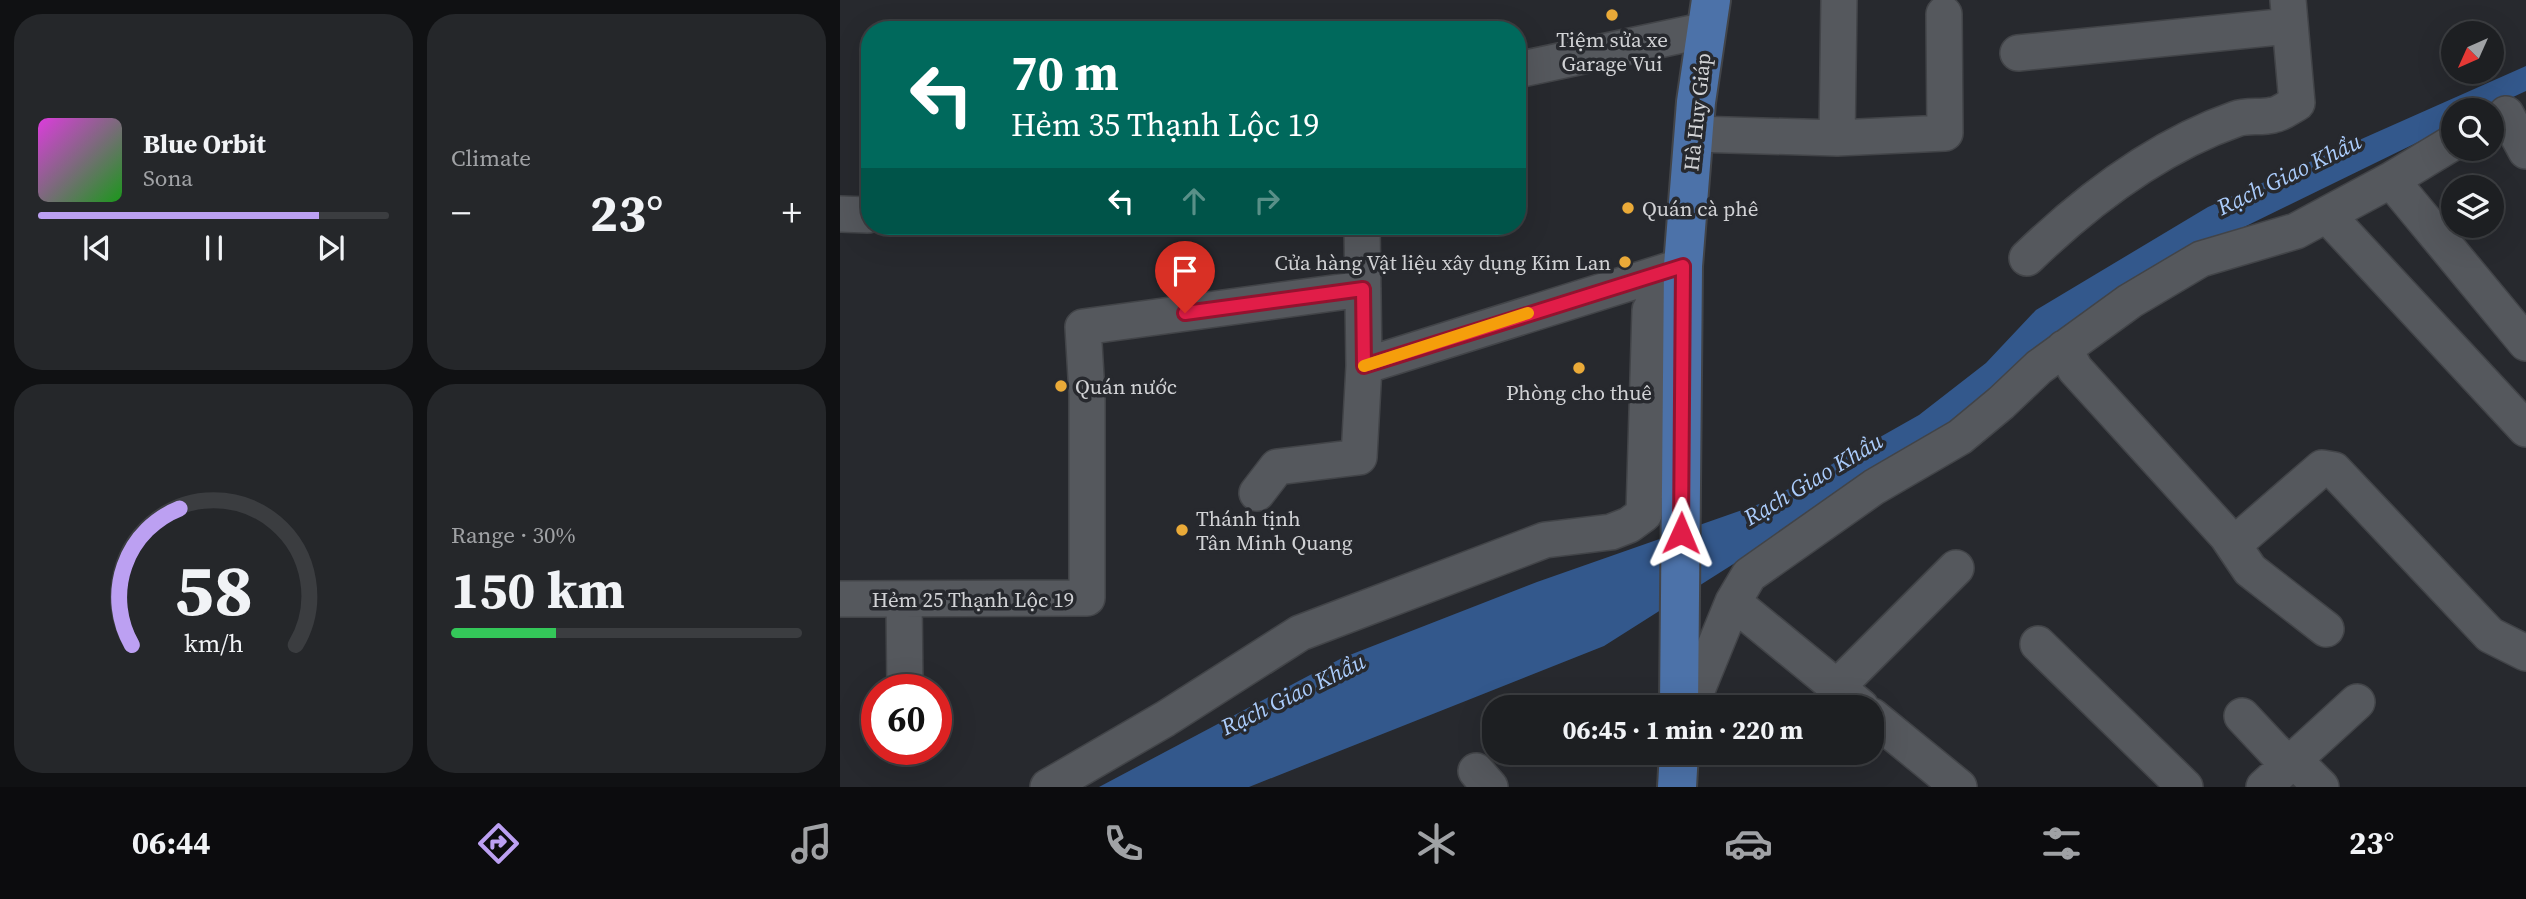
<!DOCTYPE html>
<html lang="en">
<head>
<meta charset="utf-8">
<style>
	body { margin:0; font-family:"Source Serif 4",serif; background:#25272a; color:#f1f3f6; height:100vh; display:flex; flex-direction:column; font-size:26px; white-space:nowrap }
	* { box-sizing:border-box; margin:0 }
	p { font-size:23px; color:#a0a2a5 }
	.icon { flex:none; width:38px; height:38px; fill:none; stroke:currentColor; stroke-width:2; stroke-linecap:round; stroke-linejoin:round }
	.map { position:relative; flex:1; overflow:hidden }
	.details { display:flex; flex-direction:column; gap:14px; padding:14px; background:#101113; width:840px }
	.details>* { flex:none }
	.guide { position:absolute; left:21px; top:21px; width:665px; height:214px; border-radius:28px; box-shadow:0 7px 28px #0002,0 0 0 2px #3b3d40; background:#00695c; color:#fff; overflow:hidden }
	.needle { width:46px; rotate:225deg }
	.tools { position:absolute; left:1601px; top:21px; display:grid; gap:14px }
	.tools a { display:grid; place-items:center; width:63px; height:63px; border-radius:50%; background:#1d1f22; box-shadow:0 7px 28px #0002,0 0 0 2px #3b3d40; font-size:35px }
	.speed { position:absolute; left:21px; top:674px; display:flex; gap:14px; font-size:35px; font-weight:700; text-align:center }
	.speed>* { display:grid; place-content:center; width:91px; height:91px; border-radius:50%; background:#1d1f22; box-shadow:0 7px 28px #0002,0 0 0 2px #3b3d40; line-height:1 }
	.speed .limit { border:10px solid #d22; background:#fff; color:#111 }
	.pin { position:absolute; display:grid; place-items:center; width:60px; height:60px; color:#fff; margin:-72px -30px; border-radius:50% 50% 50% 0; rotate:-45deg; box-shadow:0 0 7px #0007 }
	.pin .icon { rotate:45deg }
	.me { position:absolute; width:77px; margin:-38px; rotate:1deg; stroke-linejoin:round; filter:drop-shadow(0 0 5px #0008) }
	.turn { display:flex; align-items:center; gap:24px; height:147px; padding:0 35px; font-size:32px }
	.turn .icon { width:91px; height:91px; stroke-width:2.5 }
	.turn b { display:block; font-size:49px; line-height:60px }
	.lanes { display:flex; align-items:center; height:66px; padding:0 35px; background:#0003; justify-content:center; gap:35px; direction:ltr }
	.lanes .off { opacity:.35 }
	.big { font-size:52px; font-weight:700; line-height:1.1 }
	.details .card { flex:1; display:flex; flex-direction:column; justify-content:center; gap:10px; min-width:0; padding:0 24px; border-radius:28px; background:#25272a }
	.details .dial { align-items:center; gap:0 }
	.dial svg { height:182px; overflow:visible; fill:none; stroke:#3b3d40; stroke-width:7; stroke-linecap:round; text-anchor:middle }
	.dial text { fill:#f1f3f6; stroke:none }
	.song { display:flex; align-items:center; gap:21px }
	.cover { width:84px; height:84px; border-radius:10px; background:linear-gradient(135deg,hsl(300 70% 55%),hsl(120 70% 35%)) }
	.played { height:7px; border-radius:4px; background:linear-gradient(90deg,#bca0f2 80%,#3b3d40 80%) }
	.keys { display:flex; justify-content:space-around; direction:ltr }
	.heat { display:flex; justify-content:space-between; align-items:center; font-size:38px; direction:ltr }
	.charge { height:10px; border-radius:5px; background:linear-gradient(90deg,#34c759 30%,#3b3d40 0) }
	.details .tiles { flex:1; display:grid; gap:14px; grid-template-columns:repeat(2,1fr) }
	.trip { position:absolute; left:642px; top:695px; width:402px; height:70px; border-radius:28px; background:#1d1f22; box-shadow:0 7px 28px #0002,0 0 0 2px #3b3d40; font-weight:700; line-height:70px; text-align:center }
	.tabs { display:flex; height:112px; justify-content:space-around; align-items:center; background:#0c0c0e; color:#a0a2a5 }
	.tabs .icon { width:49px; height:49px }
	.tabs .current { color:#bca0f2 }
	.tabs b { font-size:32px; color:#f1f3f6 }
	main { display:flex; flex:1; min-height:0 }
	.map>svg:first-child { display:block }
	.water { fill:#33588c }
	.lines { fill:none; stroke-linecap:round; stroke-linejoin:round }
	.minor-casing { stroke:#424448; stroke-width:38 }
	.major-casing { stroke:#424448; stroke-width:42 }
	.minor { stroke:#55585d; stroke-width:35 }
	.major { stroke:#4c72a9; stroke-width:38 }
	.route-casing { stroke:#92132f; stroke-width:18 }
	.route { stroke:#e11d48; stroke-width:12 }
	.slow { stroke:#f59e0b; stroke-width:12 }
	.poi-dot { fill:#eaaa38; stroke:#27292e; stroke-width:2.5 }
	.labels { text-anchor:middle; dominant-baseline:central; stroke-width:7; stroke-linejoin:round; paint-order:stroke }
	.poi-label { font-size:21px; fill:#d1d2d5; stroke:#27292e; text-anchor:start }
	.street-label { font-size:21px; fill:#d1d2d5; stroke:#27292e }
	.water-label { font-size:23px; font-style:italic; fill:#abccfb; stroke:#27292e }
</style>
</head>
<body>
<main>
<section class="details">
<div class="tiles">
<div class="card">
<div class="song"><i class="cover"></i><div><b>Blue Orbit</b><p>Sona</p></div></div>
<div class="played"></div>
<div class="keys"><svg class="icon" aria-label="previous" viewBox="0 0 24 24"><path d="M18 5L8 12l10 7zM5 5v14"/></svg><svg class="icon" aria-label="pause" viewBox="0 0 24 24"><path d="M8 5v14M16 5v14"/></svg><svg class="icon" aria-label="next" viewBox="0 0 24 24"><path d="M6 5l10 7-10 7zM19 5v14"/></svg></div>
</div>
<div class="card"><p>Climate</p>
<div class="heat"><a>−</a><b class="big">23°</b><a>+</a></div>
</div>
<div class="card dial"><svg viewBox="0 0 100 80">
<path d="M14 69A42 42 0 1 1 86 69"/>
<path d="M14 69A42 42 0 0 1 35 9" stroke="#bca0f2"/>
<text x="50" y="56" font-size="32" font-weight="700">58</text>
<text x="50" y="72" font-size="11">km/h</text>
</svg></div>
<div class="card"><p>Range · 30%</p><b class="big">150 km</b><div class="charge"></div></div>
</div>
</section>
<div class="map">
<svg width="1686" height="787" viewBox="0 0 1686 787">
	<rect width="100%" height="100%" fill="#27292e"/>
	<path class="water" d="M1686,66V91L1645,110H1614L1613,125L1316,270L1147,412L980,519L895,563L764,646L409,787H259L502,658L697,582L925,502L1079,415L1146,363L1196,310L1368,207Z"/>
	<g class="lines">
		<defs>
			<path id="minor" d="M1178,53L1450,26
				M677,70L866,30
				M1666,114L1686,151
				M854,134L997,138L1105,133L1104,14
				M997,138L999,0
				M1551,180L1686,343
				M0,214L28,215
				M1487,215L1686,429
				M522,226L524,366L843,266
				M1187,258C1246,201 1318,146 1396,119C1407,115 1421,118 1433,115C1441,114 1449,107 1457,103L1448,0
				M1224,348L1235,369L1387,536L1399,540L1482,468L1494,470L1650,635L1686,653
				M417,493L437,467L519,457L524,366
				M1387,536L1410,570L1486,629
				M0,599L247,598V394L243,327L523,289
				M64,599L65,690
				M893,602L1021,707
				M1198,644L1345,787
				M997,687L1116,568
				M850,707L893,602L909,575L1034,487L1120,437L1161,403L1199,367L1290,301L1361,259L1456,231L1551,180L1614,142
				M1032,716L1119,787
				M1402,716L1448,765
				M1454,760L1481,787
				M636,771L650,787
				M208,787L325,719L460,633L705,540L771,532L789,525L804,514L810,310L843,266
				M1424,787L1517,702"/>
			<path id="major" d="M839,707L843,266L856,102L871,0
				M837,787L839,752"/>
		</defs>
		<use href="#minor" class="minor-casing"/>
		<use href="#major" class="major-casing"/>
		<use href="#minor" class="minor"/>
		<use href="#major" class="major"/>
	</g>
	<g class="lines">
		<defs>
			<path id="route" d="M345,313L523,289L524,366L843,266L841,533"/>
		</defs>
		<use href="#route" class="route-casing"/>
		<use href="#route" class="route"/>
		<path class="slow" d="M524,366L688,313"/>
	</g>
	<g class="poi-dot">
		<circle cx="772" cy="15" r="7"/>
		<circle cx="788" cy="208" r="7"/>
		<circle cx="785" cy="262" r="7"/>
		<circle cx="739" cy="368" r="7"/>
		<circle cx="221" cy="386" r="7"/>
		<circle cx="342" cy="530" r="7"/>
	</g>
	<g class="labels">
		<g class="poi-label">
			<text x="772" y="39" text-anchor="middle">Tiệm sửa xe<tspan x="772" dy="24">Garage Vui</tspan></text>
			<text x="802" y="208">Quán cà phê</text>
			<text x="771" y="262" text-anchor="end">Cửa hàng Vật liệu xây dụng Kim Lan</text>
			<text x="235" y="386">Quán nước</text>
			<text x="739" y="392" text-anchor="middle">Phòng cho thuê</text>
			<text x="356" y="518">Thánh tịnh<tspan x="356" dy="24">Tân Minh Quang</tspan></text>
		</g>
		<g class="street-label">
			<text transform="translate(857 112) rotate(-84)">Hà Huy Giáp</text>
			<text x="133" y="599">Hẻm 25 Thạnh Lộc 19</text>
		</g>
		<g class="water-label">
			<text transform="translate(1449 174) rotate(-26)">Rạch Giao Khẩu</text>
			<text transform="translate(973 479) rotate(-31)">Rạch Giao Khẩu</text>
			<text transform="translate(453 694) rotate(-26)">Rạch Giao Khẩu</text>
		</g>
	</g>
</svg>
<div class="tools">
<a><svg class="needle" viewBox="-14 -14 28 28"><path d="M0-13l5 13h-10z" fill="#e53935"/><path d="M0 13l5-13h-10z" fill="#a0a2a5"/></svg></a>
<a><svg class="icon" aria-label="search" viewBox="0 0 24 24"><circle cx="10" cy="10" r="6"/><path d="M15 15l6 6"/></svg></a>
<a><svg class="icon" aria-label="layers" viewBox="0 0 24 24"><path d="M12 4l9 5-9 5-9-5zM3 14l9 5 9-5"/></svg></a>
</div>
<div class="speed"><div class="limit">60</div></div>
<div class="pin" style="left:345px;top:313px;background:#d93025"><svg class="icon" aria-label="arrive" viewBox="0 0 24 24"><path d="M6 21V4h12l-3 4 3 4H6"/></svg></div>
<svg class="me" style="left:841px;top:533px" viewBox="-20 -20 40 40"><path d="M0-17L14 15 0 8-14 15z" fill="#e11d48" stroke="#fff" stroke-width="4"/></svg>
<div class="trip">06:45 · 1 min · 220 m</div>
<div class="guide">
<div class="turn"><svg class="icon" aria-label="left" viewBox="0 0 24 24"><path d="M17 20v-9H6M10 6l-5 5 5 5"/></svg><div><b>70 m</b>Hẻm 35 Thạnh Lộc 19</div></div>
<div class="lanes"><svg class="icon" aria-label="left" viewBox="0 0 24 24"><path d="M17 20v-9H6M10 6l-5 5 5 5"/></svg><svg class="icon off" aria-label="ahead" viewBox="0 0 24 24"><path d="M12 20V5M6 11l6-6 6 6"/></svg><svg class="icon off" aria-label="right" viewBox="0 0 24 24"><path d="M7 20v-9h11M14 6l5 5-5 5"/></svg></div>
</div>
</div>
</main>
<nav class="tabs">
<b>06:44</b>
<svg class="icon current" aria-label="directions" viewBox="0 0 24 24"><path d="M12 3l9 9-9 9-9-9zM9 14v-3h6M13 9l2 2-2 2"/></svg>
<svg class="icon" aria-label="music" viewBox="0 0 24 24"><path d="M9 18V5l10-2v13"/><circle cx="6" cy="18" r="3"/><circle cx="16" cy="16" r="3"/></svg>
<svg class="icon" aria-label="phone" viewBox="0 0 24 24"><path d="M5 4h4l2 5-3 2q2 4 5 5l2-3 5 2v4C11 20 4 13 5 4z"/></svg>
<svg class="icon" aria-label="climate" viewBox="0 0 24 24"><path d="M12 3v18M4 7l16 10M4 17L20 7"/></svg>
<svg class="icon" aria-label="car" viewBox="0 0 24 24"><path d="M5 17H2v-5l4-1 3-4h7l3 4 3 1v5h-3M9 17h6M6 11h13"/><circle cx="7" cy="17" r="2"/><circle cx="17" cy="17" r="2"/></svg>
<svg class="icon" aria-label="filters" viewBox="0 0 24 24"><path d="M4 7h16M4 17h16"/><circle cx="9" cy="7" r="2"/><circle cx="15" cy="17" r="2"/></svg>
<b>23°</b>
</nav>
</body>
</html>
